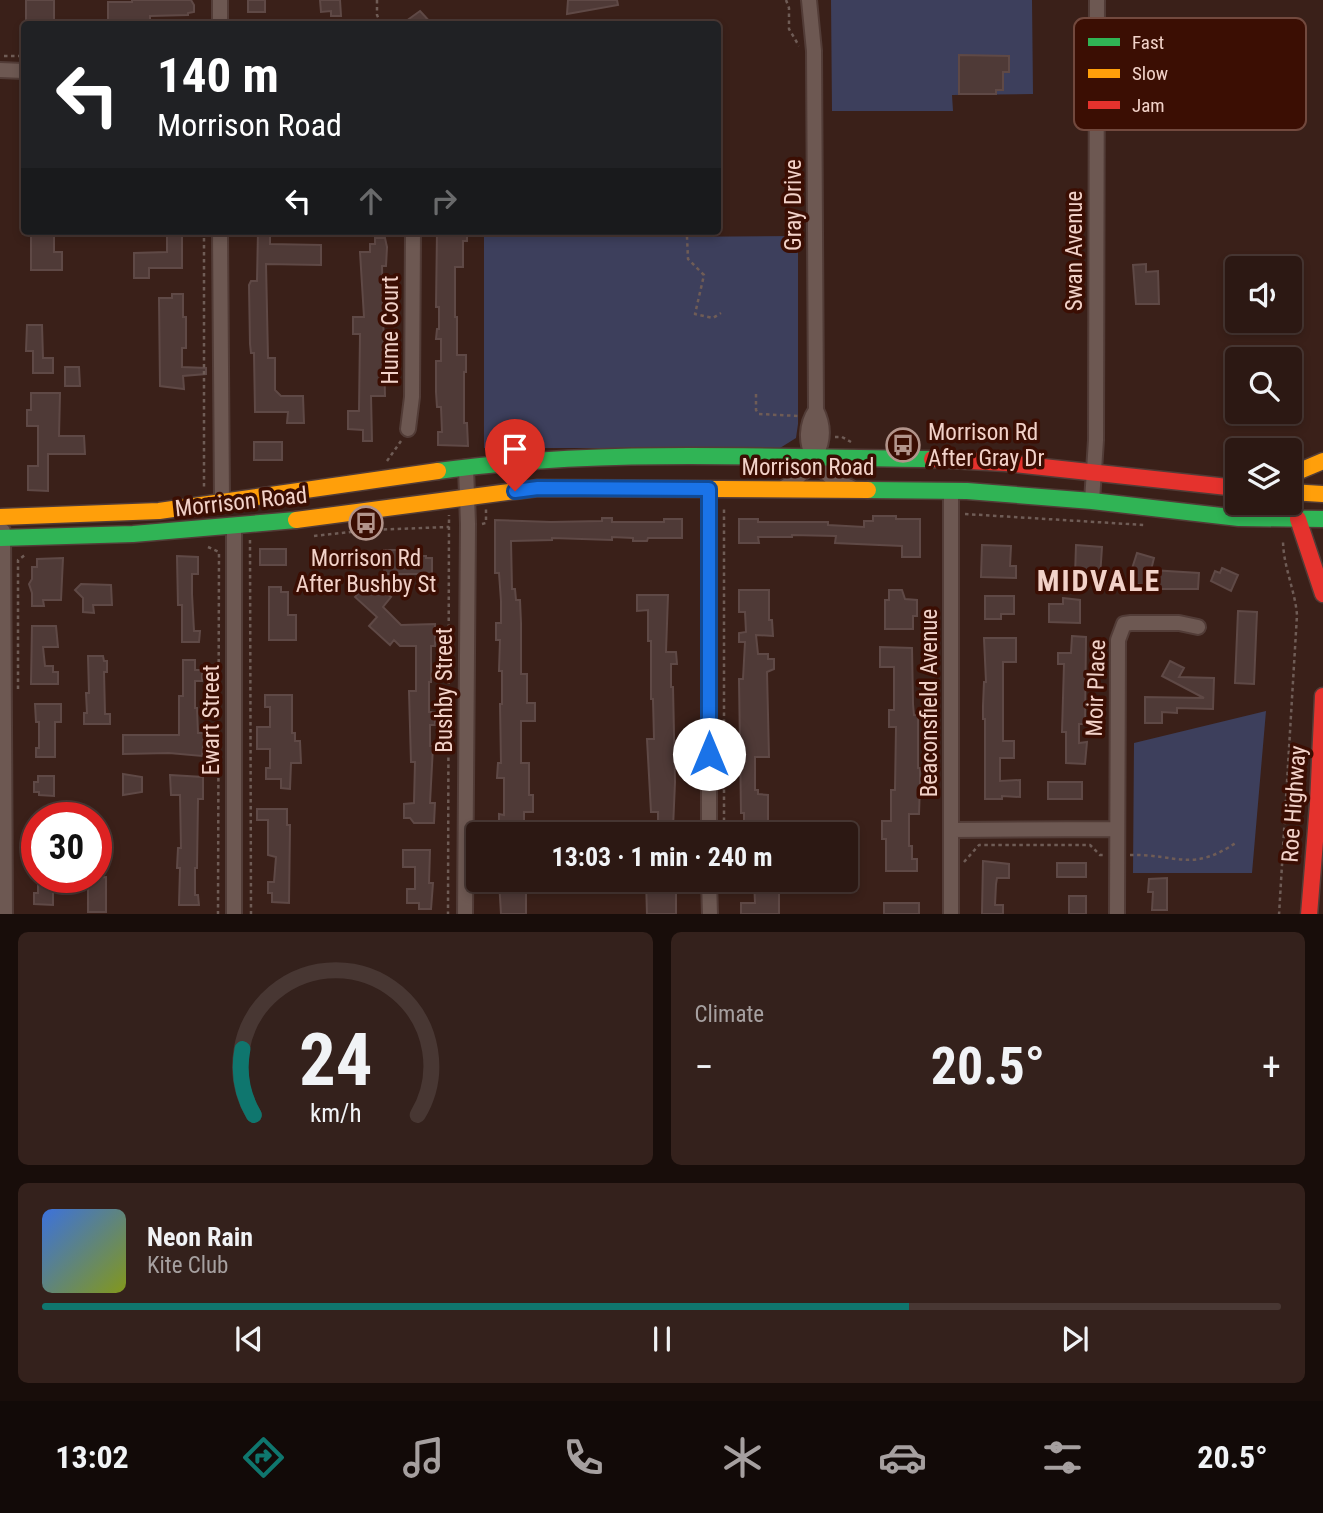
<!DOCTYPE html>
<html lang="en">
<head>
<meta charset="utf-8">
<style>
	body { margin:0; font-family:"Roboto Condensed",sans-serif; background:#34211c; color:#f1f3f6; height:100vh; display:flex; flex-direction:column; font-size:26px; white-space:nowrap }
	* { box-sizing:border-box; margin:0 }
	p { font-size:23px; color:#a6a0a0 }
	.icon { flex:none; width:38px; height:38px; fill:none; stroke:currentColor; stroke-width:2; stroke-linecap:round; stroke-linejoin:round }
	.map { position:relative; height:914px; overflow:hidden }
	.side { display:flex; flex-direction:column; gap:18px; padding:18px; background:#180d0a; flex:1 }
	.side>* { flex:none }
	.hud { position:absolute; left:21px; top:21px; width:700px; height:214px; border-radius:7px; box-shadow:0 4px 10px #0003,0 0 0 2px #483733; background:#202124; color:#fff; overflow:hidden }
	.tools { position:absolute; left:1225px; top:256px; display:grid; gap:14px }
	.tools a { display:grid; place-items:center; width:77px; height:77px; border-radius:7px; background:#2c1813; box-shadow:0 4px 10px #0003,0 0 0 2px #483733; font-size:35px }
	.speed { position:absolute; left:21px; top:802px; display:flex; gap:14px; font-size:35px; font-weight:700; text-align:center }
	.speed>* { display:grid; place-content:center; width:91px; height:91px; border-radius:50%; background:#2c1813; box-shadow:0 4px 10px #0003,0 0 0 2px #483733; line-height:1 }
	.speed .limit { border:10px solid #d22; background:#fff; color:#111 }
	.pin { position:absolute; display:grid; place-items:center; width:60px; height:60px; color:#fff; margin:-72px -30px; border-radius:50% 50% 50% 0; rotate:-45deg; box-shadow:0 0 7px #0007 }
	.pin .icon { rotate:45deg }
	.me { position:absolute; width:77px; margin:-38px; rotate:0deg; stroke-linejoin:round; filter:drop-shadow(0 0 5px #0008) }
	.turn { display:flex; align-items:center; gap:24px; height:147px; padding:0 21px; font-size:32px }
	.turn .icon { width:91px; height:91px; stroke-width:2.5 }
	.turn b { display:block; font-size:49px; line-height:60px }
	.lanes { display:flex; align-items:center; height:66px; padding:0 21px; background:#0003; justify-content:center; gap:35px; direction:ltr }
	.lanes .off { opacity:.35 }
	.big { font-size:52px; font-weight:700; line-height:1.1 }
	.side .tile { flex:1; display:flex; flex-direction:column; justify-content:center; gap:10px; min-width:0; padding:0 24px; border-radius:10px; background:#34211c }
	.side .dial { align-items:center; gap:0 }
	.dial svg { height:182px; overflow:visible; fill:none; stroke:#483733; stroke-width:7; stroke-linecap:round; text-anchor:middle }
	.dial text { fill:#f1f3f6; stroke:none }
	.song { display:flex; align-items:center; gap:21px }
	.cover { width:84px; height:84px; border-radius:10px; background:linear-gradient(135deg,hsl(220 70% 55%),hsl(70 70% 35%)) }
	.played { height:7px; border-radius:4px; background:linear-gradient(90deg,#0f766e 70%,#483733 70%) }
	.keys { display:flex; justify-content:space-around; direction:ltr }
	.heat { display:flex; justify-content:space-between; align-items:center; font-size:38px; direction:ltr }
	.side .tiles { flex:1; display:grid; gap:18px; grid-template-columns:1fr 1fr }
	.tile:last-child { grid-column:span 2 }
	.trip { position:absolute; left:466px; top:822px; width:392px; height:70px; border-radius:7px; background:#2c1813; box-shadow:0 4px 10px #0003,0 0 0 2px #483733; font-weight:700; line-height:70px; text-align:center }
	.menu { display:flex; height:112px; justify-content:space-around; align-items:center; background:#120a08; color:#a6a0a0 }
	.menu .icon { width:49px; height:49px }
	.menu .selected { color:#0f766e }
	.menu b { font-size:32px; color:#f1f3f6 }
	.map>svg:first-child { display:block }
	.green { fill:#3d3f5c }
	.building { fill:#4f3a37; stroke:#5f4946; stroke-width:2 }
	.lines { fill:none; stroke-linecap:round; stroke-linejoin:round }
	.street-casing { stroke:#523c37; stroke-width:18 }
	.fast-casing { stroke:#523c37; stroke-width:19 }
	.slow-casing { stroke:#523c37; stroke-width:19 }
	.jam-casing { stroke:#523c37; stroke-width:19 }
	.path { stroke:#6f5c56; stroke-width:2.5; stroke-dasharray:3.5 3.5; stroke-linecap:butt }
	.street { stroke:#6d5852; stroke-width:14 }
	.fast { stroke:#30b455; stroke-width:16 }
	.slow { stroke:#ff9f0a; stroke-width:16 }
	.jam { stroke:#e5322d; stroke-width:16 }
	.route-casing { stroke:#114b97; stroke-width:18 }
	.route { stroke:#1a73e8; stroke-width:12 }
	.labels { text-anchor:middle; dominant-baseline:central; stroke-width:7; stroke-linejoin:round; paint-order:stroke }
	.street-label { font-size:23px; fill:#f2d2c9; stroke:#3b0e03 }
	.poi-label { font-size:23px; fill:#f2d2c9; stroke:#3b0e03; text-anchor:start }
	.district-label { font-size:30px; font-weight:bold; letter-spacing:2px; fill:#f2d2c9; stroke:#3b0e03 }
	.key { fill:#3b0e03; stroke:#72493e; stroke-width:2 }
	.key-label { font-size:19px; fill:#f2d2c9 }
</style>
</head>
<body>
<div class="map">
<svg width="1323" height="915" viewBox="0 0 1323 915">
	<rect width="100%" height="100%" fill="#3a2019"/>
	<path class="green" d="M831,0H1032L1033,94L952,95L953,111H832Z
		M484,231H669L670,237L798,236V424L796,438L780,448H484Z
		M1266,711L1252,873H1133L1134,743Z"/>
	<path class="building" d="M26,0H54V24H26Z
		M132,0H191L194,5V12L188,13V15L150,16V24H108V2H132Z
		M248,0H265V12H248Z
		M320,0H340L341,16H331V11L321,12Z
		M568,0H617L618,5L567,14Z
		M420,11L432,24H402Z
		M959,55L1009,56V72H1003V90H996V94H959Z
		M31,231H54V252H62V270H31Z
		M167,231H182V268H149V278H134V253L167,252Z
		M258,231H270V244L321,245V265L266,264L268,358H275V390L281,396H303L304,423H287L288,412H255L254,353H251L250,344L249,285L251,281H257Z
		M437,231H467V241H463V267H455V317H457V355H466V372H464V423H467L468,446L438,445V432H442L441,407H437L436,392V361H441V339H436L437,329H439V307H436Z
		M375,238H385L387,247L386,266H382L385,396H371L372,441H363V430L348,429V411H359L360,334H353V317H364L360,252H370V244H375Z
		M1146,264V272L1158,271L1159,304H1136L1133,265Z
		M172,294H183V317H186V348H182V367L206,368V374L183,376L184,389L160,386L159,298H172Z
		M27,325H42L43,358H53V373H33V351H26Z
		M65,367H79L80,386H65Z
		M31,393H60L59,436H84L85,454H48V491L28,490V466H38V426H27V410H31Z
		M254,442H282V460H254Z
		M873,516H896V519H920V557H902V546L835,543L836,536L792,535V537H758L759,543H739V519H758V522H828V525L864,527V521H873Z
		M602,518H612V522H664V519H682V538H648L647,541H633V538L612,537V540L552,538V540L511,541L512,589H515L516,600H520L521,623V674H527V703H535V721H521V763H529V795H533V812H524V835H499V814L504,815V778H497L498,763H501L500,704H502V671H499L500,640H496V623H501V601L499,573H495V520L551,522L602,521Z
		M982,545L1011,546L1010,566H1016V578L981,577Z
		M1076,545L1102,547L1100,577L1075,576Z
		M260,549H286V565H260Z
		M384,550H398V556H426V558H432V574H384Z
		M1137,553L1154,558L1151,570L1199,573L1198,589H1154L1128,581Z
		M177,556L198,557V574H192V594L194,631H200L199,642H182V605H178Z
		M63,558L61,600H43L44,606H32V593L29,584L32,579V567H37V559Z
		M1222,568L1238,575L1231,591L1211,581L1215,571L1220,573Z
		M369,581L391,597L383,607L401,625L435,624V646H431V682H429V712H435V725H430V746H433L430,803H435L434,823H414L410,818H404V804L414,803L415,762H411L409,691H416V646H400L394,640L390,645L369,626L377,617L355,597Z
		M81,584L111,585L112,605H93L94,613L83,612V598L75,590Z
		M269,587H281V592H288V615H296V640H269Z
		M739,590H769V620H772L773,636L756,635L758,654H768V659H774V669L767,672L769,757H755V790H758V794L768,795V824H776V835H744V813H741L739,679H743L745,642H739V633L746,632L745,612H739Z
		M889,590H902L905,599L917,600V616H913V629H885V600H889Z
		M637,595H668L666,652H676L677,664H671V687H673L675,782L673,828H670V835H658V812H651L647,739H654L653,699H651V641H648V610L637,611Z
		M985,596H1014V614H1001V619H985Z
		M1063,598L1080,600V623L1049,622V604H1063Z
		M1238,611L1257,612L1254,684L1235,683Z
		M32,626H56L58,647H43L45,666H53V672H58V684H31Z
		M1072,636L1086,637L1085,724H1079V743L1087,742L1085,764L1066,763V732H1062L1064,664H1058V653H1071Z
		M984,638H1016V662H1003V741H1014V758H1000V781L1020,780V797L1002,796V799H985V719H983V706L984,682H986Z
		M880,647L912,648L913,704L914,715H918V768H920V784L919,814H909V846H912V859H917V871H886V839H882V821H891V790H895L896,727H889V710H894V667H880Z
		M88,656H103L104,661H107V672H104L105,714H110V724H84V713H87L86,693H89Z
		M183,660H195V670H202V681H195V708H197L198,733H203L204,737L202,756L169,753L123,754V735H179V696H183Z
		M1170,661L1184,668L1179,677L1214,678L1213,709L1177,708V713L1162,712V723H1145V697L1204,698L1162,676Z
		M265,695H292V733H295V741H300L301,763H291L290,789L281,788V779H266V768H270V749H257V727H270V707H265Z
		M35,704H61V722H55V757H36V748H39V722H36Z
		M123,774L142,777V792L123,795Z
		M170,775L203,777V799H198L197,868H195V895H198L199,905H179L180,868H177L178,848H181L180,795H171Z
		M38,776H54V796L39,795V792H34V782H38Z
		M1048,782H1082V799H1048Z
		M257,809H287V825H290L289,903L272,902V893H268V882H274L276,857L268,855V820H257Z
		M403,850H430L429,883H433L431,909H419V903H407V889H415V867H403Z
		M983,861L1009,864V878H997L996,884L995,905H1003V914H982Z
		M1057,863H1086V877H1057Z
		M106,877V912H88V878Z
		M1167,878V910H1152L1153,892H1148L1149,879Z
		M499,880H526V914H501Z
		M646,880H674V886H676V914H647Z
		M754,880H779V914H741V903H755Z
		M38,883H53V905L34,904V893H38Z
		M1069,896H1086V914H1069Z
		M884,903H919V914H884Z"/>
	<g class="lines">
		<defs>
			<path id="street" d="M220,24V0
				M0,70L24,71
				M220,231L222,502
				M816,410C795,441 818,477 850,487
				M408,429L412,397L413,231
				M709,489V835
				M782,489C810,471 833,443 816,410L814,51L809,0
				M1092,501L1096,440L1097,0
				M3,531L5,915
				M951,830L1116,829
				M709,880L710,915
				M234,915V526
				M465,915L468,524L466,467
				M951,915V491
				M1117,915L1118,640L1124,624L1131,623H1179L1198,627"/>
			<path id="fast" d="M438,471C601,448 768,458 932,459
				M1228,487L1237,486
				M868,490L967,491L1092,501L1239,518L1323,519
				M0,538L133,534L296,520"/>
			<path id="slow" d="M1290,475L1323,461
				M1290,492L1323,494
				M0,517L159,511L438,471
				M296,520L538,488L868,490"/>
			<path id="jam" d="M932,459L1006,463L1237,488
				M1298,519L1323,594
				M1309,915L1318,804L1323,696"/>
		</defs>
		<use href="#street" class="street-casing"/>
		<use href="#fast" class="fast-casing"/>
		<use href="#slow" class="slow-casing"/>
		<use href="#jam" class="jam-casing"/>
		<path class="path" d="M377,0V15L381,24
			M786,0L789,8V29L799,46
			M4,56H24
			M204,231V487
			M682,231L687,237L688,259L704,275L695,314L713,318L721,313
			M756,394V410L759,414L798,416
			M835,437H842L851,442
			M387,461L401,441
			M965,514L1144,525
			M482,524L486,523V509
			M314,536L368,530L449,527
			M250,540L251,915
			M208,547L219,552L218,915
			M18,689V560L25,555
			M724,835V506
			M1130,855C1179,854 1191,873 1237,842
			M964,862L979,845H1090L1100,855H1106
			M724,890V880
			M448,915L449,515
			M1279,915L1297,615C1295,590 1283,566 1283,540"/>
		<use href="#street" class="street"/>
		<use href="#fast" class="fast"/>
		<use href="#slow" class="slow"/>
		<use href="#jam" class="jam"/>
	</g>
	<g class="lines">
		<defs>
			<path id="route" d="M515,491L538,488L709,489V754"/>
		</defs>
		<use href="#route" class="route-casing"/>
		<use href="#route" class="route"/>
	</g>
	<defs>
		<symbol id="bus-ring" viewBox="-11 -11 22 22"><circle r="9.5" fill="#3b0e03" stroke="#b2948b" stroke-width="1.5"/><path d="M-5-6H5V4H4V6H2V4H-2V6H-4V4H-5ZM-3.5-4V0h7V-4ZM-3.5 1.2v1.5H-2V1.2ZM2 1.2v1.5H3.5V1.2Z" fill="#b2948b"/></symbol>
	</defs>
	<g fill-rule="evenodd">
		<use href="#bus-ring" x="884" y="426" width="38" height="38"/>
		<use href="#bus-ring" x="347" y="504" width="38" height="38"/>
	</g>
	<g class="labels">
		<g class="street-label">
			<text transform="translate(793 205) rotate(-90)">Gray Drive</text>
			<text transform="translate(1074 251) rotate(-90)">Swan Avenue</text>
			<text transform="translate(390 330) rotate(-90)">Hume Court</text>
			<text x="808" y="467">Morrison Road</text>
			<text transform="translate(241 502) rotate(-6)">Morrison Road</text>
			<text transform="translate(1096 688) rotate(-88)">Moir Place</text>
			<text transform="translate(444 690) rotate(-90)">Bushby Street</text>
			<text transform="translate(929 703) rotate(-90)">Beaconsfield Avenue</text>
			<text transform="translate(211 720) rotate(-90)">Ewart Street</text>
			<text transform="translate(1294 804) rotate(-86)">Roe Highway</text>
		</g>
		<g class="poi-label">
			<text x="928" y="432">Morrison Rd<tspan x="928" dy="26">After Gray Dr</tspan></text>
			<text x="366" y="558" text-anchor="middle">Morrison Rd<tspan x="366" dy="26">After Bushby St</tspan></text>
		</g>
		<g class="district-label">
			<text x="1099" y="580">MIDVALE</text>
		</g>
	</g>
	<rect x="1074" y="18" width="232" height="112" rx="10" class="key"/>
	<rect x="1088" y="38" width="32" height="8" fill="#30b455"/>
	<rect x="1088" y="69" width="32" height="9" fill="#ff9f0a"/>
	<rect x="1088" y="101" width="32" height="8" fill="#e5322d"/>
	<g class="key-label">
		<text x="1132" y="49">Fast</text>
		<text x="1132" y="80">Slow</text>
		<text x="1132" y="112">Jam</text>
	</g>
</svg>
<div class="tools">
<a><svg class="icon" aria-label="sound" viewBox="0 0 24 24"><path d="M4 9h4l5-4v14l-5-4H4zM17 9q2 3 0 6"/></svg></a>
<a><svg class="icon" aria-label="search" viewBox="0 0 24 24"><circle cx="10" cy="10" r="6"/><path d="M15 15l6 6"/></svg></a>
<a><svg class="icon" aria-label="layers" viewBox="0 0 24 24"><path d="M12 4l9 5-9 5-9-5zM3 14l9 5 9-5"/></svg></a>
</div>
<div class="speed"><div class="limit">30</div></div>
<div class="pin" style="left:515px;top:491px;background:#d93025"><svg class="icon" aria-label="arrive" viewBox="0 0 24 24"><path d="M6 21V4h12l-3 4 3 4H6"/></svg></div>
<svg class="me" style="left:709px;top:754px" viewBox="-20 -20 40 40"><circle r="19" fill="#fff"/><path d="M0-13L10 11 0 6-10 11z" fill="#1a73e8"/></svg>
<div class="trip">13:03 · 1 min · 240 m</div>
<div class="hud">
<div class="turn"><svg class="icon" aria-label="left" viewBox="0 0 24 24"><path d="M17 20v-9H6M10 6l-5 5 5 5"/></svg><div><b>140 m</b>Morrison Road</div></div>
<div class="lanes"><svg class="icon" aria-label="left" viewBox="0 0 24 24"><path d="M17 20v-9H6M10 6l-5 5 5 5"/></svg><svg class="icon off" aria-label="ahead" viewBox="0 0 24 24"><path d="M12 20V5M6 11l6-6 6 6"/></svg><svg class="icon off" aria-label="right" viewBox="0 0 24 24"><path d="M7 20v-9h11M14 6l5 5-5 5"/></svg></div>
</div>
</div>
<section class="side">
<div class="tiles">
<div class="tile dial"><svg viewBox="0 0 100 80">
<path d="M14 69A42 42 0 1 1 86 69"/>
<path d="M14 69A42 42 0 0 1 9 40" stroke="#0f766e"/>
<text x="50" y="56" font-size="32" font-weight="700">24</text>
<text x="50" y="72" font-size="11">km/h</text>
</svg></div>
<div class="tile"><p>Climate</p>
<div class="heat"><a>−</a><b class="big">20.5°</b><a>+</a></div>
</div>
<div class="tile">
<div class="song"><i class="cover"></i><div><b>Neon Rain</b><p>Kite Club</p></div></div>
<div class="played"></div>
<div class="keys"><svg class="icon" aria-label="previous" viewBox="0 0 24 24"><path d="M18 5L8 12l10 7zM5 5v14"/></svg><svg class="icon" aria-label="pause" viewBox="0 0 24 24"><path d="M8 5v14M16 5v14"/></svg><svg class="icon" aria-label="next" viewBox="0 0 24 24"><path d="M6 5l10 7-10 7zM19 5v14"/></svg></div>
</div>
</div>
</section>
<nav class="menu">
<b>13:02</b>
<svg class="icon selected" aria-label="directions" viewBox="0 0 24 24"><path d="M12 3l9 9-9 9-9-9zM9 14v-3h6M13 9l2 2-2 2"/></svg>
<svg class="icon" aria-label="music" viewBox="0 0 24 24"><path d="M9 18V5l10-2v13"/><circle cx="6" cy="18" r="3"/><circle cx="16" cy="16" r="3"/></svg>
<svg class="icon" aria-label="phone" viewBox="0 0 24 24"><path d="M5 4h4l2 5-3 2q2 4 5 5l2-3 5 2v4C11 20 4 13 5 4z"/></svg>
<svg class="icon" aria-label="climate" viewBox="0 0 24 24"><path d="M12 3v18M4 7l16 10M4 17L20 7"/></svg>
<svg class="icon" aria-label="car" viewBox="0 0 24 24"><path d="M5 17H2v-5l4-1 3-4h7l3 4 3 1v5h-3M9 17h6M6 11h13"/><circle cx="7" cy="17" r="2"/><circle cx="17" cy="17" r="2"/></svg>
<svg class="icon" aria-label="filters" viewBox="0 0 24 24"><path d="M4 7h16M4 17h16"/><circle cx="9" cy="7" r="2"/><circle cx="15" cy="17" r="2"/></svg>
<b>20.5°</b>
</nav>
</body>
</html>
